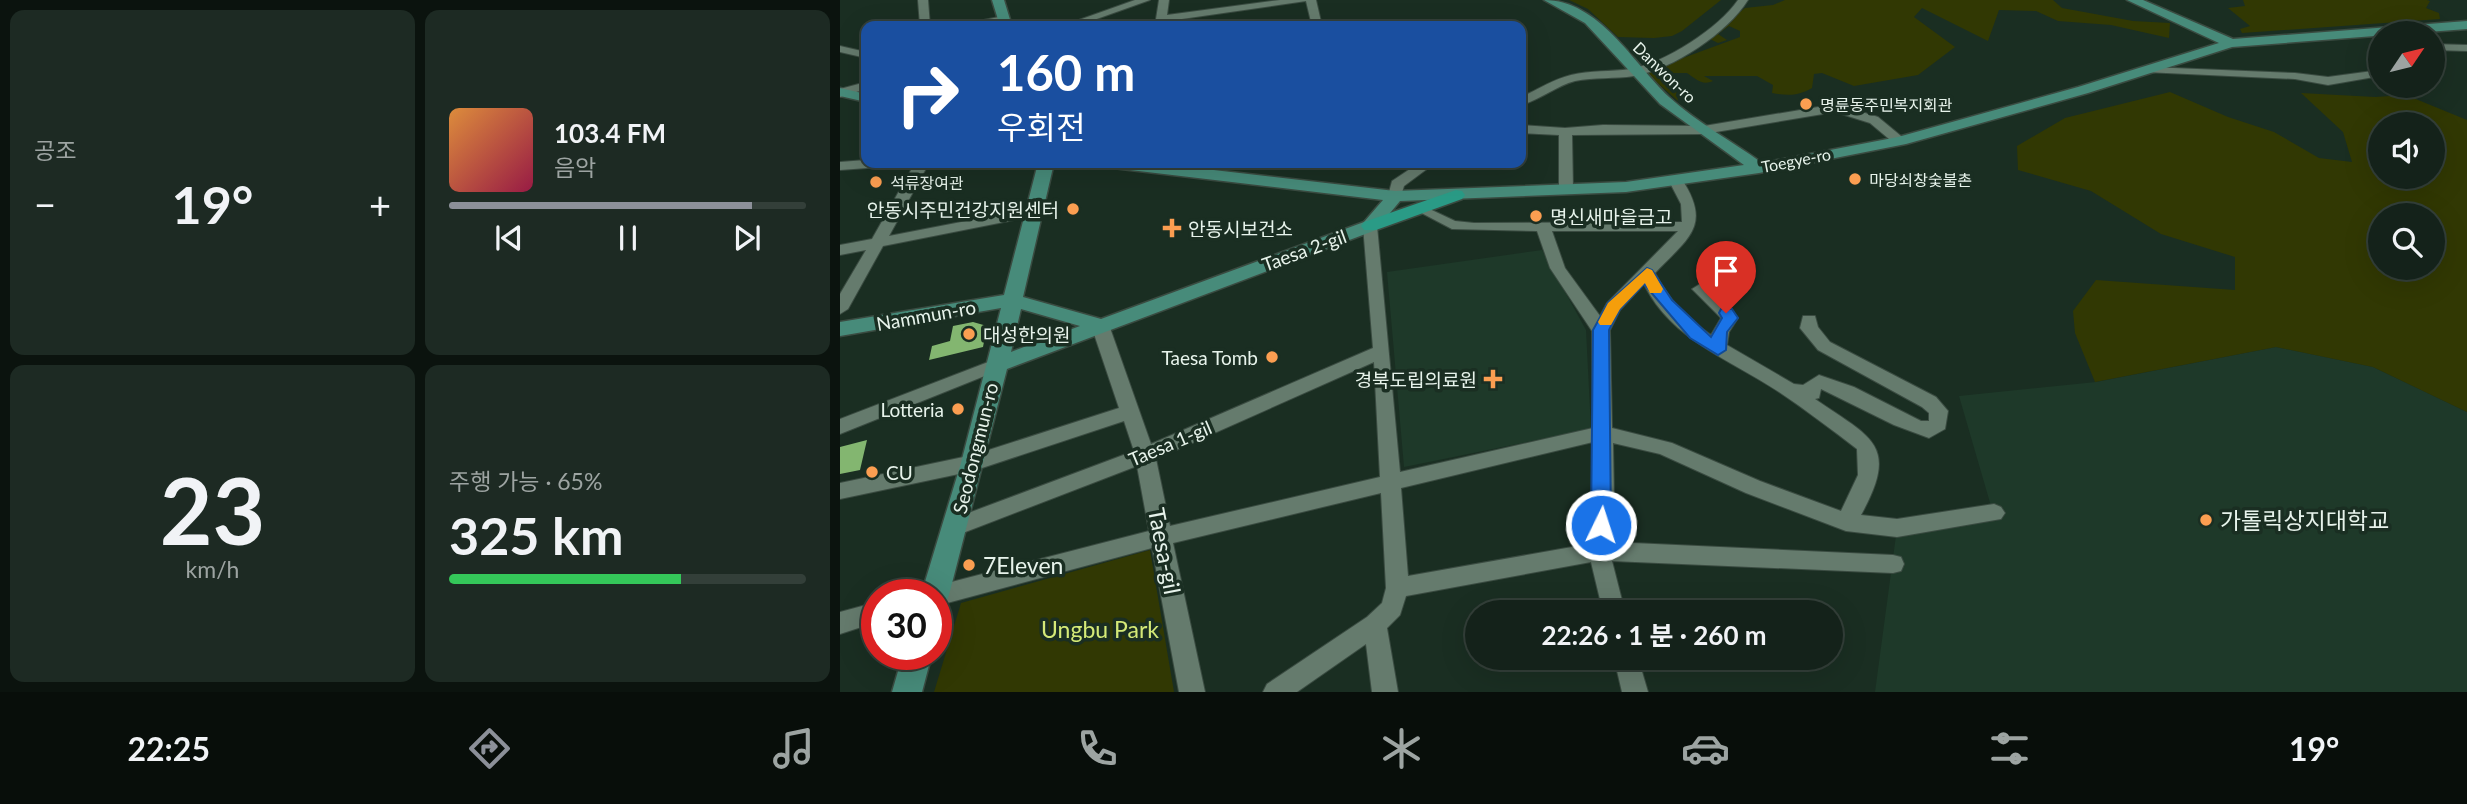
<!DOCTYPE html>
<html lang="ko">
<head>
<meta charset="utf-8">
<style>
	body { margin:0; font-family:Lato,"Noto Sans KR",sans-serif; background:#1d2a23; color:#f1f3f6; height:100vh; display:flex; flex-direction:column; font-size:26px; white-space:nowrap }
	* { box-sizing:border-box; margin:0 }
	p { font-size:23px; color:#9da4a2 }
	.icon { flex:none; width:38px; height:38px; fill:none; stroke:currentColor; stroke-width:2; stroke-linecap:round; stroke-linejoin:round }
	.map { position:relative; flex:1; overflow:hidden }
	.sheet { display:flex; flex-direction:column; gap:10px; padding:10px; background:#0b130e; width:840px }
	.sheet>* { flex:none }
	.hud { position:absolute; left:21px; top:21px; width:665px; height:147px; border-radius:14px; box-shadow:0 7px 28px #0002,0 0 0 2px #333f39; background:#1a4fa0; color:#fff; overflow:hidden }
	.needle { width:46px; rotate:55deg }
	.fabs { position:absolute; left:1528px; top:21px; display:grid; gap:14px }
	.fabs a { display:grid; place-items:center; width:77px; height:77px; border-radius:50%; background:#14221a; box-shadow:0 7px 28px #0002,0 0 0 2px #333f39; font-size:35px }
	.speed { position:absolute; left:21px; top:579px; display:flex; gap:14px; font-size:35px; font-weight:700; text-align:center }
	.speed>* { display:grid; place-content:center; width:91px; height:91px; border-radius:50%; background:#14221a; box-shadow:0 7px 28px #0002,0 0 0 2px #333f39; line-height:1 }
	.speed .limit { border:10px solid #d22; background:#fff; color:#111 }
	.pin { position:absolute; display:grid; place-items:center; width:60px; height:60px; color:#fff; margin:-72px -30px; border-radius:50% 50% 50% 0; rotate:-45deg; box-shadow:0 0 7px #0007 }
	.pin .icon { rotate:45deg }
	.me { position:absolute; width:77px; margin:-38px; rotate:4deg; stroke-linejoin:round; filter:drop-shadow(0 0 5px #0008) }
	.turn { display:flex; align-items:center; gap:24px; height:147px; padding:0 21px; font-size:32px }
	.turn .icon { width:91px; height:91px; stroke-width:2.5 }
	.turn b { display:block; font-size:49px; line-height:60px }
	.big { font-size:52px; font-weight:700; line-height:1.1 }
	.sheet .tile { flex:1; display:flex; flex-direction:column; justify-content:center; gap:10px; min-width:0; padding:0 24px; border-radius:14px; background:#1d2a23 }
	.sheet .dial { align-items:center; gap:0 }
	.dial b { font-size:91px; line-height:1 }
	.song { display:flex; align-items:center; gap:21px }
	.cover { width:84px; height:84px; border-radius:10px; background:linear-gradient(135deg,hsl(30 70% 55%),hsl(340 70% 35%)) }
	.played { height:7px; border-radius:4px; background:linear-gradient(90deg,#8c9099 85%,#333f39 85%) }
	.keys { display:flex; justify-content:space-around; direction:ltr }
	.heat { display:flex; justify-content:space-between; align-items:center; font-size:38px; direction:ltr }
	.charge { height:10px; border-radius:5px; background:linear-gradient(90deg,#34c759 65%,#333f39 0) }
	.sheet .tiles { flex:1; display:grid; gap:10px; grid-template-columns:repeat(2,1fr) }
	.trip { position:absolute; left:625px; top:600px; width:378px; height:70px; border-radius:35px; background:#14221a; box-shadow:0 7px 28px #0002,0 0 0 2px #333f39; font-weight:700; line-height:70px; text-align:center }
	.tabs { display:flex; height:112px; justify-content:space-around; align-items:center; background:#080e0a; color:#9da4a2 }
	.tabs .icon { width:49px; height:49px }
	.tabs .selected { color:#8c9099 }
	.tabs b { font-size:32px; color:#f1f3f6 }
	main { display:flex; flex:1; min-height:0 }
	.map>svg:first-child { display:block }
	.built { fill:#1e3929 }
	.green { fill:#313803; fill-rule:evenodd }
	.building { fill:#83b670 }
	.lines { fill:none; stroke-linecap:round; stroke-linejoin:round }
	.street-casing { stroke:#3a4b41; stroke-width:2 }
	.secondary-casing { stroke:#3a4b41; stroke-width:3 }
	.primary-casing { stroke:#3a4b41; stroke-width:3 }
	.street { fill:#657b6d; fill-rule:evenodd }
	.secondary { fill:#478b7a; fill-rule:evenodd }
	.primary { fill:#2a9b86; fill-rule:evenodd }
	.route { fill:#1a73e8; stroke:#114b97; stroke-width:2 }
	.slow { fill:#f59e0b }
	.poi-dot { fill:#fb9e51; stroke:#1a2e22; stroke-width:2.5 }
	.labels { text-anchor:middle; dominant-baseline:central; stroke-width:7; stroke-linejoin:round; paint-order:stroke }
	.far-street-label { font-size:16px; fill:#e7f3eb; stroke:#1a2e22 }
	.far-poi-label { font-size:16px; fill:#e7f3eb; stroke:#1a2e22; text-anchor:start }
	.poi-label { font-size:19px; fill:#e7f3eb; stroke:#1a2e22; text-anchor:end }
	.street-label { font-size:19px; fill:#e7f3eb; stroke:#1a2e22 }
	.near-poi-label { font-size:23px; fill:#e7f3eb; stroke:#1a2e22; text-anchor:start }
	.near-street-label { font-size:23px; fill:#e7f3eb; stroke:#1a2e22 }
	.near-park-label { font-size:23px; fill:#d4e977; stroke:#1a2e22 }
</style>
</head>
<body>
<main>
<section class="sheet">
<div class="tiles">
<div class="tile"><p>공조</p>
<div class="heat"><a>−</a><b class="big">19°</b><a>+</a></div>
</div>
<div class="tile">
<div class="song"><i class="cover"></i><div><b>103.4 FM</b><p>음악</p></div></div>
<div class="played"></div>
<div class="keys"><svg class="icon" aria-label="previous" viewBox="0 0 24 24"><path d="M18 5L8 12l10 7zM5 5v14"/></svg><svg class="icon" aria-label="pause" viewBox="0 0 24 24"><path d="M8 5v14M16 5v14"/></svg><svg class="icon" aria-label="next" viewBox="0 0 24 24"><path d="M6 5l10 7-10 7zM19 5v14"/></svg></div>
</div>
<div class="tile dial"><b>23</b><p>km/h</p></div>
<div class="tile"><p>주행 가능 · 65%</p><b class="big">325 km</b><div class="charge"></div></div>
</div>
</section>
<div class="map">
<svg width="1627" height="692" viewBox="0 0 1627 692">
	<rect width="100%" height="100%" fill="#1a2e22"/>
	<path class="built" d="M702,250L746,330L751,429L564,467L547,272Z
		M1436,347L1533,367L1627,412V692H1035L1057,528L1153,513L1119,396L1256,382Z"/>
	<path class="green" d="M729,0H881L842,31L832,36L814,38L778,37L748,9Z
		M945,0H1213L1222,8L1293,21L1330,23L1329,38L1271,25L1218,21L1196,11L1159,10L1148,41L1082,8L1074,17L1115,47L1078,75L1014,86L982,73L974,74L972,88C958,96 948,96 932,93L933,85L917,76H864L873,81C862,86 856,79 847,73H833L838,101L805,72L900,37V31L889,26L878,34L887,40L878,43L868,38L905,8L933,5Z
		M1403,0H1587L1590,1L1586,8L1599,13L1600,19L1402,33L1400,29L1410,26L1388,8L1405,6Z
		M1330,92L1388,117L1434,132L1479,158L1512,162L1503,132L1461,93L1535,97L1566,95L1627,120V412L1533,367L1436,347L1255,382L1235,333L1233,311L1256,280L1395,290V257L1321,234L1251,191L1178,170L1177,146L1225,118ZM1592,124V177H1540V124ZM1592,215V268H1540V215Z
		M310,550L334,692H94L121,603Z"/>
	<path class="building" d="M133,322L147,326L143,347L89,360L92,346L110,341L113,326Z
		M27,440L20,470L0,474V447Z"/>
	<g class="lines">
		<defs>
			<path id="street" d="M78,0H88L90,26H80Z
				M295,0H310L237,26H222Z
				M319,0H329L327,15L440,0H476L482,26H472L466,1L321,22L316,19Z
				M898,0H908C887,33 834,69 794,76C775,79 754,77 735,81C716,86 700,100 681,105V97C697,90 714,79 731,75C750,70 771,72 790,69C825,63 879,28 898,0Z
				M164,16L169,19L168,21L137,26H113Z
				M1592,44L1627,45V51L1592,50Z
				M0,46L26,52V58L0,52Z
				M1309,67L1455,73L1488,77L1540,70V76L1488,85L1455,79L1305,72L1303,70Z
				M26,82V89L0,97V89Z
				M996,104L1038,117L1067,141L1065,144H1055L1030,123L995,112L864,134L732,135L733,189L726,193L719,189V135L681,133V125L725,128L763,125L864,126Z
				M26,160V163H48L41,167L0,170V162Z
				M75,163H89L49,236L194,208L201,212L194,216L43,246L8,309L0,314V294L26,250L0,255V245L32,239Z
				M579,163H595L564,186L560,199H550L548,196L552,181Z
				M836,177L841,178C873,226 848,238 815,273C829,300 846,318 871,335L881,318L852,289L860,284L866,285L898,318L889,332L887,345L954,384L963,385L979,375L1014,387L1081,421H1089V413L1082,407L978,350L960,328L963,316H975L978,327L990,342L1096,397L1108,411L1105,429L1089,438L1054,425L981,389L979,398L975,399C1031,438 1060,444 1021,515L1057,519L1154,504L1161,507L1165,513L1161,519L1057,537L1006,531L906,493L820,454L773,443L774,499L771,542L1053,555L1061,557L1064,564L1061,571L1053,573L772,561L785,612H763L751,562L566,596L560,615L547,628L558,692H532L526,644L457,692H423L427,684L527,617L542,603L546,588L541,493L333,543L365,692H339L312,548L96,606V595H85L88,589L96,586L309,531L297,466L115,536L107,533L104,527L107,521L294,451L284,421L133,471L0,499V483L133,455L279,408L251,325L254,321H266L269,325L311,444L533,348L523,226L530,222L537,226L560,472L753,428L752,331L710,268L697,231L612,229L572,208L579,204L615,221L634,223L842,222L841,204L829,181ZM712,231H838L767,303L760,316L725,268ZM804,284C831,340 891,360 939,392C966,410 992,430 1017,449L1018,475L1001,511L920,481L832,443L772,428L770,330L780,310ZM534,362L540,477L330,526L316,459ZM753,442L754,499L749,544L568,576L561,488Z
				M156,359L165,365L162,369L0,434V419Z
				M37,602V622L0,634V612Z
				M774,658H798L808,692H782Z"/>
			<path id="secondary" d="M152,0H164L172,26H160Z
				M704,0C759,0 793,63 829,97C856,122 892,141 922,163L1058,137L1238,87L1379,43L1287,0H1303L1393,39L1627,21V29L1392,47L1248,93L1066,144L919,173L786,192L560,201L536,230L167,369L109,595L105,604L96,607V595H81L121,463L161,308L0,336V322L164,295L198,163H214L183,297L261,319L524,222L543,200L273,168L265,163H313L555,191L786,182L904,165L820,104L745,23ZM181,309L240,326L171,352Z
				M0,88L26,94V102L0,96Z
				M63,654H92L82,692H52Z"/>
			<path id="primary" d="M616,190L622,191L625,195L622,199L536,230H524L521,226L524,222Z"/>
		</defs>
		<use href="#street" class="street-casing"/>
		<use href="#secondary" class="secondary-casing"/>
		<use href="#primary" class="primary-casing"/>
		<use href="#street" class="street"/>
		<use href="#secondary" class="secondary"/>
		<use href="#primary" class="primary"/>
	</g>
	<path class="route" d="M807,268L812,270L832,300L871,337L882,318L879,313L881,309H892L898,318L887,332L886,350L878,355L850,338L804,284L780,309L769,330L771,525L768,530H754L751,525L753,330L768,303Z"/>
	<path class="slow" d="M807,268L812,270L823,289L821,293H810L805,283L780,309L771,325H760L758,322L768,303Z"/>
	<g class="poi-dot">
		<circle cx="966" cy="104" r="7"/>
		<circle cx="1015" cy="179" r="7"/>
		<circle cx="36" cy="182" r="7"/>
		<circle cx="233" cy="209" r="7"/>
		<circle cx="696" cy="216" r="7"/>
		<path d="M328.5 217.5h7v7h7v7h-7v7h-7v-7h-7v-7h7z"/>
		<circle cx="129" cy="334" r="7"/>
		<circle cx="432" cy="357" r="7"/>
		<path d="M649.5 368.5h7v7h7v7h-7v7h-7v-7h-7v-7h7z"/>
		<circle cx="118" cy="409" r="7"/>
		<circle cx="32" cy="472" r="7"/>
		<circle cx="1366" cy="520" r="7"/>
		<circle cx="129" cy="565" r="7"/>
	</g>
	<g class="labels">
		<g class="far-street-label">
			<text transform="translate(825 72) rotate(44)">Danwon-ro</text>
			<text transform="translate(956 160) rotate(-11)">Toegye-ro</text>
		</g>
		<g class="far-poi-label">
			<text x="980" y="104">명륜동주민복지회관</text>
			<text x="1029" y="179">마당쇠창숯불촌</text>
			<text x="50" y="182">석류장여관</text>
		</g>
		<g class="poi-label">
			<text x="219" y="209">안동시주민건강지원센터</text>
			<text x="710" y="216" text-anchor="start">명신새마을금고</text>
			<text x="348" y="228" text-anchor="start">안동시보건소</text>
			<text x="143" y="334" text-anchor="start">대성한의원</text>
			<text x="418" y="357">Taesa Tomb</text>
			<text x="637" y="379">경북도립의료원</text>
			<text x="104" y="409">Lotteria</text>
			<text x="46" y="472" text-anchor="start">CU</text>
		</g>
		<g class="street-label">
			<text transform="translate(464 250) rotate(-20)">Taesa 2-gil</text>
			<text transform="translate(86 315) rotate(-10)">Nammun-ro</text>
			<text transform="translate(330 443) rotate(-23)">Taesa 1-gil</text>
			<text transform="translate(135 448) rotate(-76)">Seodongmun-ro</text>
		</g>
		<g class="near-poi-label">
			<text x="1380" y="520">가톨릭상지대학교</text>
			<text x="143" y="565">7Eleven</text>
		</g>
		<g class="near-street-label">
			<text transform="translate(325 551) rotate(79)">Taesa-gil</text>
		</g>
		<g class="near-park-label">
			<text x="260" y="629">Ungbu Park</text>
		</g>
	</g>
</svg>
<div class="fabs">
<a><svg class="needle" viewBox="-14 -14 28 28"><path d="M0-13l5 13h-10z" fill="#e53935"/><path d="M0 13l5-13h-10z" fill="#9da4a2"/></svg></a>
<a><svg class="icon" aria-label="sound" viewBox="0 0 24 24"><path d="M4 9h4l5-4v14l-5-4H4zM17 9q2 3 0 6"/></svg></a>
<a><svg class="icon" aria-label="search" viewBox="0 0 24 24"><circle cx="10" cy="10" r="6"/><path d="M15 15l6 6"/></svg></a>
</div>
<div class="speed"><div class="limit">30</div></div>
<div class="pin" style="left:886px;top:313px;background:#d93025"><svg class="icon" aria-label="arrive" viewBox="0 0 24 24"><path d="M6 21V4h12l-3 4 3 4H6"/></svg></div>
<svg class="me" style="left:761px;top:525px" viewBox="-20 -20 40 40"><circle r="17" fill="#1a73e8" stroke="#fff" stroke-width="3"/><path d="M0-11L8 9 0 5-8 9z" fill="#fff"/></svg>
<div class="trip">22:26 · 1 분 · 260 m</div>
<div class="hud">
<div class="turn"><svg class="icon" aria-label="right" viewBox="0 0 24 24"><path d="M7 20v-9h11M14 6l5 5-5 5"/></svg><div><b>160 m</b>우회전</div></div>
</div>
</div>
</main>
<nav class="tabs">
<b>22:25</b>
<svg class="icon selected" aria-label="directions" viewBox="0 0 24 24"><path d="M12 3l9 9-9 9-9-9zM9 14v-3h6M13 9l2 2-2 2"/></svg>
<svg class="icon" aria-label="music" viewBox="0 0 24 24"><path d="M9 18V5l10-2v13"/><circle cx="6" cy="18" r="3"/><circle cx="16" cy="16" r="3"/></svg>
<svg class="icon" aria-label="phone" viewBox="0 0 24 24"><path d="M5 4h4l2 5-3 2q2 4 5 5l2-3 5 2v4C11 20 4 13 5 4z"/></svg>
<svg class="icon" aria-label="climate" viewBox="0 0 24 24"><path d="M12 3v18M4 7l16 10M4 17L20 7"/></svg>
<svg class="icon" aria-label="car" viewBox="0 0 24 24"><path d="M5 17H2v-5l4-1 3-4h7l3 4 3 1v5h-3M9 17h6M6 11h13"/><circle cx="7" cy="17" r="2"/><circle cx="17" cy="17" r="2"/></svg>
<svg class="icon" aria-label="filters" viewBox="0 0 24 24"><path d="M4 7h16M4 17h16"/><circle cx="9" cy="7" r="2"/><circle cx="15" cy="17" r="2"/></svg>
<b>19°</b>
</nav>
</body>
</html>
